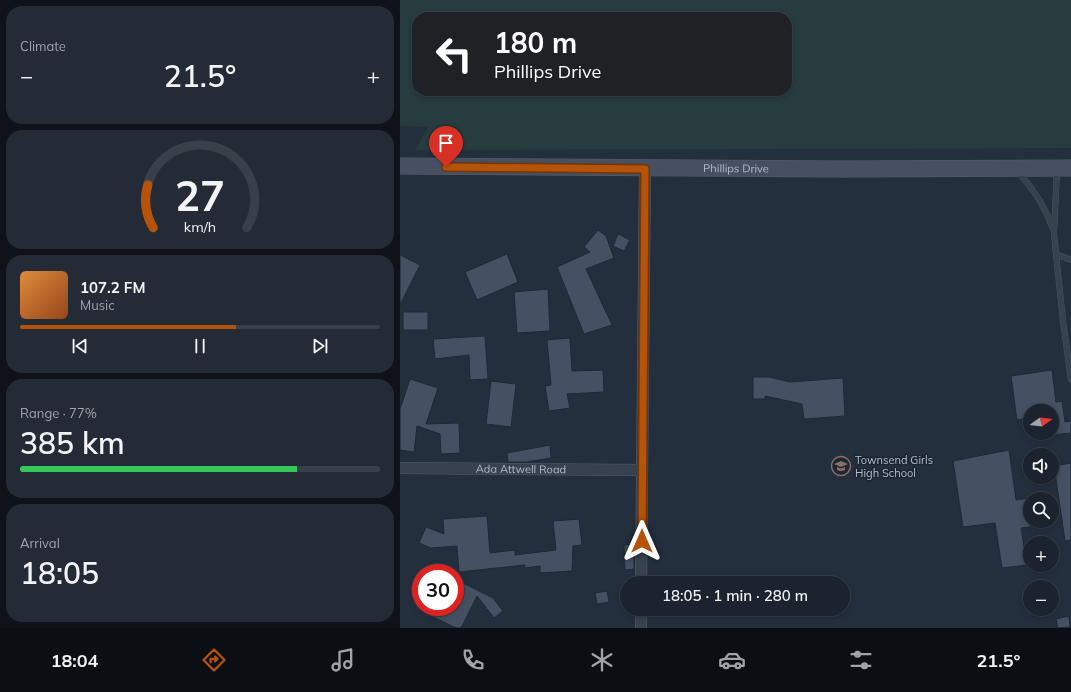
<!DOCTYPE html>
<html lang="en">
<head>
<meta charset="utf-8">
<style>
	body { margin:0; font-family:Mulish,sans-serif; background:#242b36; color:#f1f3f6; height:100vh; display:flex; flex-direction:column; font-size:15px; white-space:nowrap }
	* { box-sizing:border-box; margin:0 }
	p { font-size:13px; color:#a0a4aa }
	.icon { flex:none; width:22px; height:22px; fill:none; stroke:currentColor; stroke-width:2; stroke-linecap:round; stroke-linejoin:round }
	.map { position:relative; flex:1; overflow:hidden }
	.sheet { display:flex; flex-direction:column; gap:6px; padding:6px; background:#0f1319; width:400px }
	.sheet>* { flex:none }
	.top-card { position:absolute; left:12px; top:12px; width:380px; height:84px; border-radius:16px; box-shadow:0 2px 6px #0003,0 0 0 1px #39404a; background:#202124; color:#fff; overflow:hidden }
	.needle { width:26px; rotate:75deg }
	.fabs { position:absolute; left:623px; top:404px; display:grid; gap:8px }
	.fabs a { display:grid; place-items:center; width:36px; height:36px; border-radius:50%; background:#1b232e; box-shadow:0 2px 6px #0003,0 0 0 1px #39404a; font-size:20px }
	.speed { position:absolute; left:12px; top:564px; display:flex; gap:8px; font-size:20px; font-weight:700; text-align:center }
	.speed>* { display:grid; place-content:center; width:52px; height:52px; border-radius:50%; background:#1b232e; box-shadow:0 2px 6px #0003,0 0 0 1px #39404a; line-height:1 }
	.speed .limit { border:6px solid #d22; background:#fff; color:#111 }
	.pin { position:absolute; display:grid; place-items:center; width:34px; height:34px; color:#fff; margin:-41px -17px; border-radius:50% 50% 50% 0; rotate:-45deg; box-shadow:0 0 4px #0007 }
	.pin .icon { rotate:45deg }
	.me { position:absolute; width:44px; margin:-22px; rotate:0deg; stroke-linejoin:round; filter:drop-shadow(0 0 3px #0008) }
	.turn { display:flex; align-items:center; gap:14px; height:84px; padding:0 16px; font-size:18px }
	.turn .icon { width:52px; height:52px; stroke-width:2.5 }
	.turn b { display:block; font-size:28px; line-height:34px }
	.big { font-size:30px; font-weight:600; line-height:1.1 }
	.sheet .tile { flex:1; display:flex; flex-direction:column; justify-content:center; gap:6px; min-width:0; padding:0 14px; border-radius:16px; background:#242b36 }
	.sheet .dial { align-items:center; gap:0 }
	.dial svg { height:104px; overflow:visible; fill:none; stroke:#39404a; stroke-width:7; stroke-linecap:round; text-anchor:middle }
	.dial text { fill:#f1f3f6; stroke:none }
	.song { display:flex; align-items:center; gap:12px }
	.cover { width:48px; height:48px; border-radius:6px; background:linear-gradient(135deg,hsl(30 70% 55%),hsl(20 70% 35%)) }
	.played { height:4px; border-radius:2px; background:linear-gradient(90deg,#b45309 60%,#39404a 60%) }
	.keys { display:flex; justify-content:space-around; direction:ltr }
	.heat { display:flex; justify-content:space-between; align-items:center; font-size:22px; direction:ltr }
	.charge { height:6px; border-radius:3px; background:linear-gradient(90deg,#34c759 77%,#39404a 0) }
	.trip { position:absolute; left:220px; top:576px; width:230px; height:40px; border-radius:20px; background:#1b232e; box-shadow:0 2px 6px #0003,0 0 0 1px #39404a; font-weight:600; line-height:40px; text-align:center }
	.dock { display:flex; height:64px; justify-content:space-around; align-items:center; background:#0b0e12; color:#a0a4aa }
	.dock .icon { width:28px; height:28px }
	.dock .selected { color:#b45309 }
	.dock b { font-size:18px; color:#f1f3f6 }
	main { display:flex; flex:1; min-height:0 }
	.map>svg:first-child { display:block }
	.green { fill:#263c3f; fill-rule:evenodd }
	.building { fill:#455162; stroke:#1f2835 }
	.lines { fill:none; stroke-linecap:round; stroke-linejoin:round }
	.lane-casing { stroke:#565f6c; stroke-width:6 }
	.street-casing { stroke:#565f6c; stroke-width:12 }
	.secondary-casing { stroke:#565f6c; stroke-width:17 }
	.lane { stroke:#38414e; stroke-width:5.5 }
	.street { stroke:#38414e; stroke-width:11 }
	.secondary { stroke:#465061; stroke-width:16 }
	.route-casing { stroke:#753606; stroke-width:10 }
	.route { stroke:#b45309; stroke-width:7 }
	.labels { text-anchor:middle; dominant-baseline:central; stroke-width:3; stroke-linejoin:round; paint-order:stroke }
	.street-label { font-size:11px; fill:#b4bcc9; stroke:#1d2633 }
	.poi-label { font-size:11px; fill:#b4bcc9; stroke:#1d2633; text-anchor:start }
</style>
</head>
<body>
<main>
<section class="sheet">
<div class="tile"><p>Climate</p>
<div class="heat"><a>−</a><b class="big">21.5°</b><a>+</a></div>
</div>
<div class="tile dial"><svg viewBox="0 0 100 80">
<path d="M14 69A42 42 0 1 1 86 69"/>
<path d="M14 69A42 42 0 0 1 10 36" stroke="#b45309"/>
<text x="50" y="56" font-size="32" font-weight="700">27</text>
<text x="50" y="72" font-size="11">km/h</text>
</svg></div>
<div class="tile">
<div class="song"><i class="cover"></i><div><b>107.2 FM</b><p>Music</p></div></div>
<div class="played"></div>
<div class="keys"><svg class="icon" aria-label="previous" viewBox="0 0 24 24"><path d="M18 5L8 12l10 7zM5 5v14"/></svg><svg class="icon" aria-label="pause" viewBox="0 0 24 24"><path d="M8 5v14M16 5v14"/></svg><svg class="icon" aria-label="next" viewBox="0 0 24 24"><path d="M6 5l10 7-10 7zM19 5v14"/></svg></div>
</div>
<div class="tile"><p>Range · 77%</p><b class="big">385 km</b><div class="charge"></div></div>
<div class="tile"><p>Arrival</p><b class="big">18:05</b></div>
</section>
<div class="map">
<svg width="671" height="628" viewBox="0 0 671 628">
	<rect width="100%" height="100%" fill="#242f3e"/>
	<path class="green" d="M0,0H671V148L15,150L28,127L0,126ZM17,17H387V91H17Z"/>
	<path class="building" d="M198,230L206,236L214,258L186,269L212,325L184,334L157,267L190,252L184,247Z
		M218,234L230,240L224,251L213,246Z
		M107,254L118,282L77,300L65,272Z
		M0,255L20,265L0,305Z
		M148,289L150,331L117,333L114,292Z
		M3,312H28V330H3Z
		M85,336L88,379L70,380L69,355L35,359L33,339Z
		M170,338L172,371L203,370L204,392L167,394L170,408L149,411L145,386L151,385L147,340Z
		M652,370L656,402L662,401L665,422L671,421V433L652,435V411H630V418L617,420L611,376Z
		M353,377H369L390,382L443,378L445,416L404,419L402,404L365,396V399H353Z
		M10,379L38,388L26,424L59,423L60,453L41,454L40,434L17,426L14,452L0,450V409Z
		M91,381L116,384L111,427L86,424Z
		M150,445L151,458L126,462H108L107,453Z
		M609,450L616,500L630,498V527L621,528L627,565L602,568L595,523L563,527L553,461Z
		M671,463V540L665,541L654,466Z
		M87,516L90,553L115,550V555L156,550L153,521L179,519L182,545L173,546L172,571L140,573V566L125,568V565L59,572L57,546L31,548L19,543L26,527L44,534L43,519Z
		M234,544V569L225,570L224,545Z
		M55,579L93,598L103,611L94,618L77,596L61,628H56L31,616L36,607H55Z
		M207,591L209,602L197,604L195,593Z
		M669,616L670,627L658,628L656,619Z"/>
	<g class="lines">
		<defs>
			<path id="lane" d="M657,169L654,233L656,254L671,260
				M617,171C634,189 645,206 653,229
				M656,254L663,321L671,379"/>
			<g id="street">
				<path id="s1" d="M0,468L242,470"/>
				<path d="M241,583L245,169"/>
				<path d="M241,628V609"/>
			</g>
			<g id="secondary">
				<path id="s2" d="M0,166L442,169L671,168"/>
			</g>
		</defs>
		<use href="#lane" class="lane-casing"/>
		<use href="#street" class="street-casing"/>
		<use href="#secondary" class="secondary-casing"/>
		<use href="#lane" class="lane"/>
		<use href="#street" class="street"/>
		<use href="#secondary" class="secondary"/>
	</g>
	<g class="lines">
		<defs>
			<path id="route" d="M46,167L245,169L242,541"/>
		</defs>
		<use href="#route" class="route-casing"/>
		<use href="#route" class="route"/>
	</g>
	<defs>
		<symbol id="school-ring" viewBox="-11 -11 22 22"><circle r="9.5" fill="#1d2633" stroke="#8d6e63" stroke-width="1.5"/><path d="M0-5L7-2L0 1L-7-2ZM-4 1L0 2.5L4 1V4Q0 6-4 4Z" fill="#8d6e63"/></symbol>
	</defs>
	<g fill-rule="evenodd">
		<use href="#school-ring" x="430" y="455" width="22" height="22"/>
	</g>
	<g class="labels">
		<g class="street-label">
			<text stroke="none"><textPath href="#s2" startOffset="336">Phillips Drive</textPath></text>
			<text stroke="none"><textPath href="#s1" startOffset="121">Ada Attwell Road</textPath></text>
		</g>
		<g class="poi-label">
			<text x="455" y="460">Townsend Girls<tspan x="455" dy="13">High School</tspan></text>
		</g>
	</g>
</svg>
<div class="fabs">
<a><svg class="needle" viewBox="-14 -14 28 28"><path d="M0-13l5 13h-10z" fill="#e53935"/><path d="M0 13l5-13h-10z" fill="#a0a4aa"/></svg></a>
<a><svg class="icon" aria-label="sound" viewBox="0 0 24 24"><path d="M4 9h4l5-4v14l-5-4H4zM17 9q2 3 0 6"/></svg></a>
<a><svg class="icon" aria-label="search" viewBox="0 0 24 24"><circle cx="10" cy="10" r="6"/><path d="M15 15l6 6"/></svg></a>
<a>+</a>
<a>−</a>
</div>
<div class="speed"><div class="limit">30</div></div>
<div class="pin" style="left:46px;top:167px;background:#d93025"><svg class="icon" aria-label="arrive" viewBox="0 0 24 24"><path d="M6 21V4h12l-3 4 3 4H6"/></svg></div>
<svg class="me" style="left:242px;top:541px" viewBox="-20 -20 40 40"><path d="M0-17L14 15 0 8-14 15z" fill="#b45309" stroke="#fff" stroke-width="4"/></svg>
<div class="trip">18:05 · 1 min · 280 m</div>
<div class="top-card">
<div class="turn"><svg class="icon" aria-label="left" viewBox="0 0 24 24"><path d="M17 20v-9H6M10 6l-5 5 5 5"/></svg><div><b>180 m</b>Phillips Drive</div></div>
</div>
</div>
</main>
<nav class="dock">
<b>18:04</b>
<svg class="icon selected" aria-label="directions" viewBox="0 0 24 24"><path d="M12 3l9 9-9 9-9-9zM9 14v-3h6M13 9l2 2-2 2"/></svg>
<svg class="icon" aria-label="music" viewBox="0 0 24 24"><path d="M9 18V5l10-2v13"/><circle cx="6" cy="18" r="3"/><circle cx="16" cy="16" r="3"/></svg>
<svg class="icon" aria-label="phone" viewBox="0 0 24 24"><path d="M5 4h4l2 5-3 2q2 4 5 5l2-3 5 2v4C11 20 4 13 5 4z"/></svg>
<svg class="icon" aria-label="climate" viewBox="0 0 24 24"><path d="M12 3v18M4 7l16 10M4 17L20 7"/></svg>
<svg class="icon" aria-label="car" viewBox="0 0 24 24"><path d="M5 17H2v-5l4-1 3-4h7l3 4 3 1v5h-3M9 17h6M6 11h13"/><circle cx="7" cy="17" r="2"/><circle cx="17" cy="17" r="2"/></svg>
<svg class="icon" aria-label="filters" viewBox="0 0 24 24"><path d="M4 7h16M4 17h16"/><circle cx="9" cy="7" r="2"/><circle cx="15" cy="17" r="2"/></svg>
<b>21.5°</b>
</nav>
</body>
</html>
